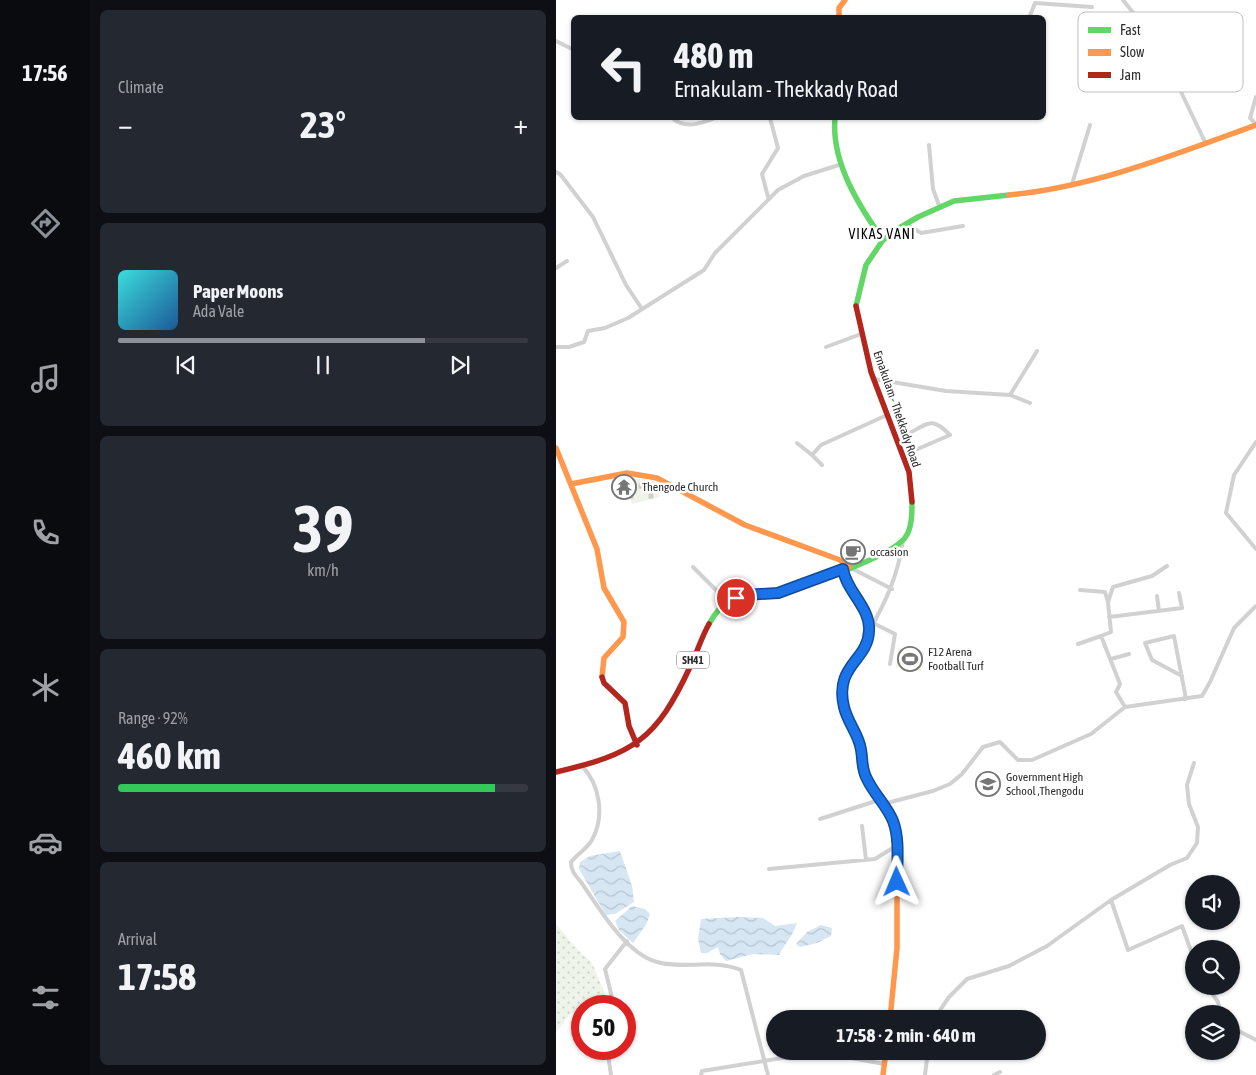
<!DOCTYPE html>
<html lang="en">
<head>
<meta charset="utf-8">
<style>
	body { margin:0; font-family:"Asap Condensed",sans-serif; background:#242831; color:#f1f3f6; height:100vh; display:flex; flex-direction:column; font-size:19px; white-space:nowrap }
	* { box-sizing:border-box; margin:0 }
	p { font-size:16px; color:#9ea1a6 }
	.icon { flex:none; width:28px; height:28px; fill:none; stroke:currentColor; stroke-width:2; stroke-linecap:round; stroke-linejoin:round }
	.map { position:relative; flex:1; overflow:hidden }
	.panel { display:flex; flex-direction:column; gap:10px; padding:10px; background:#0d0f14; width:466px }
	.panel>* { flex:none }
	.banner { position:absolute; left:15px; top:15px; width:475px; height:105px; border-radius:8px; box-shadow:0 1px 4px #0004; background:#171b24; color:#f1f3f6; overflow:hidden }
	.controls { position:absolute; left:629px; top:875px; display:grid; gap:10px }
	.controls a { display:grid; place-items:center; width:55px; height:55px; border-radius:50%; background:#171b24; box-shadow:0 1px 4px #0004; font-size:25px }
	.speed { position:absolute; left:15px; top:995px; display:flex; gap:10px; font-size:25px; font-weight:700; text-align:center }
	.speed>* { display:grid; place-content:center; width:65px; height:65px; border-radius:50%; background:#171b24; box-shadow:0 1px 4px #0004; line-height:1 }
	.speed .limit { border:8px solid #d22; background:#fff; color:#111 }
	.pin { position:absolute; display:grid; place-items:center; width:42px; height:42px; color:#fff; margin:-21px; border:2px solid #fff; border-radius:50%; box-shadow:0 1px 5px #0007 }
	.me { position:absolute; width:55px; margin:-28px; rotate:359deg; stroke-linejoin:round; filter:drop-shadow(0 0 4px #0008) }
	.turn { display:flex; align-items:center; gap:18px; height:105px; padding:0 20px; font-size:22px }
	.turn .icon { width:65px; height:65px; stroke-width:2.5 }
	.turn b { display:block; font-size:35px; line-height:42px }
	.big { font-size:38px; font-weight:700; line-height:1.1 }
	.panel .tile { flex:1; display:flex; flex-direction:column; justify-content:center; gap:8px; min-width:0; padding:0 18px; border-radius:8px; background:#242831 }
	.panel .dial { align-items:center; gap:0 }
	.dial b { font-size:65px; line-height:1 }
	.song { display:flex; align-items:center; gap:15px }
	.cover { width:60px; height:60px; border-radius:8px; background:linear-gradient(135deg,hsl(180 70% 55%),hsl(210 70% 35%)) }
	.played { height:5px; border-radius:2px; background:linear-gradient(90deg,#8c9099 75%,#363941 75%) }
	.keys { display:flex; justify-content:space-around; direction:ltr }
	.heat { display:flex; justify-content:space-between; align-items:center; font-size:28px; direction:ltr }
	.charge { height:8px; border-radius:4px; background:linear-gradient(90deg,#34c759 92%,#363941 0) }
	.trip { position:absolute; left:210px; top:1010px; width:280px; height:50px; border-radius:25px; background:#171b24; box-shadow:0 1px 4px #0004; font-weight:700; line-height:50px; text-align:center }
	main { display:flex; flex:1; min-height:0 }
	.dock { display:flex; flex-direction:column; width:90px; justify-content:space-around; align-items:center; background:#090b0e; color:#9ea1a6 }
	.dock .icon { width:35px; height:35px }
	.dock .active { color:#8c9099 }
	.dock b { font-size:22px; color:#f1f3f6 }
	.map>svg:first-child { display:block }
	.grass { fill:url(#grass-dots) }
	.cemetery { fill:url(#cemetery-stones) }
	.garden { fill:#eff4ea }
	.water { fill:url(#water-waves) }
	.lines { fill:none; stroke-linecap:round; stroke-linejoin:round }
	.street { stroke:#d1d1d1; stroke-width:4 }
	.fast { stroke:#63d668; stroke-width:5.5 }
	.slow { stroke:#ff974d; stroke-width:5.5 }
	.jam { stroke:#b3261e; stroke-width:5.5 }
	.route-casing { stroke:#114b97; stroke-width:12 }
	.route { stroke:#1a73e8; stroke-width:9 }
	.labels { text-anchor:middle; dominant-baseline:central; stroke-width:5; stroke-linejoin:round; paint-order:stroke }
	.shield { fill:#fff; stroke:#6b6b6b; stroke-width:1 }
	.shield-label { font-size:11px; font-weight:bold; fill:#2c2c2c }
	.street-label { font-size:12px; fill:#2c2c2c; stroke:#fff }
	.poi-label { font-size:12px; fill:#2c2c2c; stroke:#fff; text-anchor:start }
	.neighbourhood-label { font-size:14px; letter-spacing:1px; fill:#000; stroke:#fff }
	.key { fill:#fff; stroke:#c0c0c0; stroke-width:1 }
	.key-label { font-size:14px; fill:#2c2c2c }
</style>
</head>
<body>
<main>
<nav class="dock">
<b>17:56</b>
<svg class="icon active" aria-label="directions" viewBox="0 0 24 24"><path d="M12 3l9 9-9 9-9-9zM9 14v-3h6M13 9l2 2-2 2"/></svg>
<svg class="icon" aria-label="music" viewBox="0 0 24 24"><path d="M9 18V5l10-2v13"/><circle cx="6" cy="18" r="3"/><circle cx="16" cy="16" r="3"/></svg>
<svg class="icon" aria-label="phone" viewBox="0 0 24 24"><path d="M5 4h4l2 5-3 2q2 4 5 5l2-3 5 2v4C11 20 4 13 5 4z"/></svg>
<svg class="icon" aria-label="climate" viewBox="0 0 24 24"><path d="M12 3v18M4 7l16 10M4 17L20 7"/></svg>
<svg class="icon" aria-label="car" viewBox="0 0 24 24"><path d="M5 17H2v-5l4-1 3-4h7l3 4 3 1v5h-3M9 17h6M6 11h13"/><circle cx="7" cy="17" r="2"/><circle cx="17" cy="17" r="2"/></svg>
<svg class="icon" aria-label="filters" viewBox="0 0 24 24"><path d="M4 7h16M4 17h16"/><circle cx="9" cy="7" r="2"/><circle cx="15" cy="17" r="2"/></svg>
</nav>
<section class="panel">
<div class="tile"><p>Climate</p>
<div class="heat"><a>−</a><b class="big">23°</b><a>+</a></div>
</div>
<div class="tile">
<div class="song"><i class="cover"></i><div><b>Paper Moons</b><p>Ada Vale</p></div></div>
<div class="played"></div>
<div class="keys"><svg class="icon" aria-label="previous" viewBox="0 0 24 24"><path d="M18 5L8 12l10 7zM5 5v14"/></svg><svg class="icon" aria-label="pause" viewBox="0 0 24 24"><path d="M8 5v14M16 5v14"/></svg><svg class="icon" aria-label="next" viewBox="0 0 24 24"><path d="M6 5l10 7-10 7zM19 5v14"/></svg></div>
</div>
<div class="tile dial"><b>39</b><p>km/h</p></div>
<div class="tile"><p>Range · 92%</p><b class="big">460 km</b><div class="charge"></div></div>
<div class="tile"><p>Arrival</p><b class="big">17:58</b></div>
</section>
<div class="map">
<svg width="700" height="1075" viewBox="0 0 700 1075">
	<defs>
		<pattern id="grass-dots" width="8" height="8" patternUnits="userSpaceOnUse" patternTransform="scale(1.25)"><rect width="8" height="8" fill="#eff4ea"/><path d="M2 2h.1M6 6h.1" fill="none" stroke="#cdd1c9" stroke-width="1.8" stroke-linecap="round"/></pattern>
		<pattern id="cemetery-stones" width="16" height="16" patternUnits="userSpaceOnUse" patternTransform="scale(1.25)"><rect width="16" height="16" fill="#eff4ea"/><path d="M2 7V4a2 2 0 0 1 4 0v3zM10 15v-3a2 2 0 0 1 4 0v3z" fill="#cdd1c9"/></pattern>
		<pattern id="water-waves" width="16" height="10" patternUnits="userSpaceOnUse" patternTransform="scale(1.25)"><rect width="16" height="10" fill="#d6e6f2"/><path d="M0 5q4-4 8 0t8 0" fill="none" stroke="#b8c5d0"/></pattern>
	</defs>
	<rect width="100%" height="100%" fill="#fff"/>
	<path class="grass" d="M0,924L22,950L36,963L50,996L34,1006H26V1010L14,1014L0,1033Z"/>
	<path class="cemetery" d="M68,477L102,481L104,497L76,504Z"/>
	<path class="garden" d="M342,648L368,652L365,671L340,667Z"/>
	<path class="water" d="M64,851L76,886L78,902L59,914L50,915L23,869L24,862L34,856Z
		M76,906L89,909L94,914L90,925L77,943L63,930L59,921Z
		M181,917L207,918L219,926L241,923C237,936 229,943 223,955L197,954L170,961L164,954L162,947L151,953H145L142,939L145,919Z
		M265,925L276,928L275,936L261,943L244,947L240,944L251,932Z"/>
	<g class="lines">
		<path class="street" d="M567,0L602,44L650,144
			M473,18L479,3L536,7
			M0,41L18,50
			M700,97L694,118L700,124
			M116,118C129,129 144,124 159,118
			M373,145L377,189L384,208
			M0,172L4,174L37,217L70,285L86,309
			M516,184L534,125
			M212,197L206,174L222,148L214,118
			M350,224L365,233L407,226
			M0,268L11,261
			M0,347H13L28,342L32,331L49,328L72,318L148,270L159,253L222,190L248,176L286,164
			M270,347L305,334
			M318,379L390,391L454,395L481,351
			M454,395L474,403
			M700,442L678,475L670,513L700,549
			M241,443L256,455
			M343,443L351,440L350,435C372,424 375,415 394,435L357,451L351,440
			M266,465L256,455L265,445L331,415
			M137,567L172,602
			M293,567L336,589
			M524,590L549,592L552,602
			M601,596L603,611
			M553,617L626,608L623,593
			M317,623L339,634L334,664
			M314,629C331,600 342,574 347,541
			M522,644L545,636
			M555,659L573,654
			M626,676L596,660L589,643L618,636L630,699
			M569,707L560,692L564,684L545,636L555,632L552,602L557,587L596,576L611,566
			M26,766C44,785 49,816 36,840C31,849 21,854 15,862C15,872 20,876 25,882C43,908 69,953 101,962C128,970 156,958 185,970L212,1075
			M327,804L377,791L394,784L406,774L427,747L444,742L462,760H476L535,734L569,707L646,696L654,682L678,628L700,606
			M264,819L323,800
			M306,826L310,860
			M213,869L319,859L340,846
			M555,900L572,950L626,926L638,959
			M651,986L662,1002L665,1014
			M58,1006L49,969L71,941
			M378,1019L393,997L411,979L453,966L491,946L555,900L614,865L631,858L641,843L642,827L633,804L631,785L638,763
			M675,1027L700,1040
			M49,1049L52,1055L55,1075
			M145,1075L146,1071L251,1054L279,1055L328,1064
			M369,1075L372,1051
			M438,1075L444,1072"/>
		<path class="fast" d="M279,118C275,162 303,206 327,240
			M300,306L310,265L327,240L338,231L362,217L398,201L453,195
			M287,569L292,585L310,615L313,631L307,649L288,681V707L304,746L310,778L338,827L341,835V862
			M153,624C173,588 189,601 221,593C248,587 331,558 348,539C356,530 356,514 356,502"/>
		<path class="slow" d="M283,18V8L289,0
			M453,195C538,187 620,154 700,125
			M0,448L41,549L48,588L68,622L67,637L48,658L46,677
			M15,484L71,473L101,478L189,525L284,560L293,567
			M334,1019L341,948V862
			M327,1075L330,1051"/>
		<path class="jam" d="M300,306L315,372L353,472L356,502
			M46,677L48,683L69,703L73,726L81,745
			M0,772C78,754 100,740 134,667C141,653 145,638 153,624"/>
	</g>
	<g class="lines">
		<defs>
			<path id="route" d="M180,598L189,595L222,593L287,569C290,591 315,608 313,631C312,661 278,665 288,707C291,720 299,730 303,742C308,755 304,767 311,779C318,794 331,806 337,821C344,839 341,863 341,882"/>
		</defs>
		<use href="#route" class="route-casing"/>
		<use href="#route" class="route"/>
	</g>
	<defs>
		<symbol id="temple-ring" viewBox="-11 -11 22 22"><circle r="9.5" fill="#fff" stroke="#767676" stroke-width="1.5"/><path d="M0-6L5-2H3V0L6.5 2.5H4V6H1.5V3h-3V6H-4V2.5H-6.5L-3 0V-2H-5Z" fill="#767676"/></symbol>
		<symbol id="cafe-ring" viewBox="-11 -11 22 22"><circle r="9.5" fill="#fff" stroke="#767676" stroke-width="1.5"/><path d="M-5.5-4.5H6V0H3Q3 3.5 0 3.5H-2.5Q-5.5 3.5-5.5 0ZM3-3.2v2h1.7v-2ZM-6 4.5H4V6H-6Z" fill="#767676"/></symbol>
		<symbol id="stadium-ring" viewBox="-11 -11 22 22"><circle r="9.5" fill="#fff" stroke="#767676" stroke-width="1.5"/><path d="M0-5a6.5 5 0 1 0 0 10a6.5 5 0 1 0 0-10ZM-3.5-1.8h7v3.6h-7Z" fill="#767676"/></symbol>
		<symbol id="school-ring" viewBox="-11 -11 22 22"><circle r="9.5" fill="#fff" stroke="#767676" stroke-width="1.5"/><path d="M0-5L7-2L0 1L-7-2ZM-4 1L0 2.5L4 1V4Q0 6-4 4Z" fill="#767676"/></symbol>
	</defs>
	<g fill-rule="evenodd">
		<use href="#temple-ring" x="54" y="473" width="28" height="28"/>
		<use href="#cafe-ring" x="283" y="538" width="28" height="28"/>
		<use href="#stadium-ring" x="340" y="645" width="28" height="28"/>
		<use href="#school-ring" x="418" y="770" width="28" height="28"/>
	</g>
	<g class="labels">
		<rect class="shield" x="121" y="651.5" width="32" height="17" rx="4"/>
		<g class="shield-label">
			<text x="137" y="660">SH41</text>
		</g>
		<g class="street-label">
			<text transform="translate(341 409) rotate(71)">Ernakulam - Thekkady Road</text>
		</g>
		<g class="poi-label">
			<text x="86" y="487">Thengode Church</text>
			<text x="314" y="552">occasion</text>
			<text x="372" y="652">F12 Arena<tspan x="372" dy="14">Football Turf</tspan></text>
			<text x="450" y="777">Government High<tspan x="450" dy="14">School ,Thengodu</tspan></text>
		</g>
		<g class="neighbourhood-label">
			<text x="326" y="234">VIKAS VANI</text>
		</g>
	</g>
	<rect x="522" y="12" width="165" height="80" rx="8" class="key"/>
	<rect x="532" y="27" width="23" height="6" fill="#63d668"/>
	<rect x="532" y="49" width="23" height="7" fill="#ff974d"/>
	<rect x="532" y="72" width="23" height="6" fill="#b3261e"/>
	<g class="key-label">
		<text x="564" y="35">Fast</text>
		<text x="564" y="57">Slow</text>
		<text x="564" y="80">Jam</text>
	</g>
</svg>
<div class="controls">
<a><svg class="icon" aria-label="sound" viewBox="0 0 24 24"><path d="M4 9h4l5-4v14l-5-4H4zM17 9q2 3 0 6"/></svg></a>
<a><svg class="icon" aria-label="search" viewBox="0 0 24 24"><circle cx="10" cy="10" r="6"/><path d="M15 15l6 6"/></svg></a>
<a><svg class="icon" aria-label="layers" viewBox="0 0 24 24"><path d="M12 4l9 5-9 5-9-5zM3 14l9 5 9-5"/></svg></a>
</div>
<div class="speed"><div class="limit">50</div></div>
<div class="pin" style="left:180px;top:598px;background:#d93025"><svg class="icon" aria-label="arrive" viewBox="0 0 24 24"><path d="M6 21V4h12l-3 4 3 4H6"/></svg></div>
<svg class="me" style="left:341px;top:882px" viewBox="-20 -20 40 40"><path d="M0-17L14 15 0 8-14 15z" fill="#1a73e8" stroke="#fff" stroke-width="4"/></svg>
<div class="trip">17:58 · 2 min · 640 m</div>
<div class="banner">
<div class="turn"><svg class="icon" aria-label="left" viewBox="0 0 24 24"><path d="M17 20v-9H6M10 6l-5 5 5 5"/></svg><div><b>480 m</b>Ernakulam - Thekkady Road</div></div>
</div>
</div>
</main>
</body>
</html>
